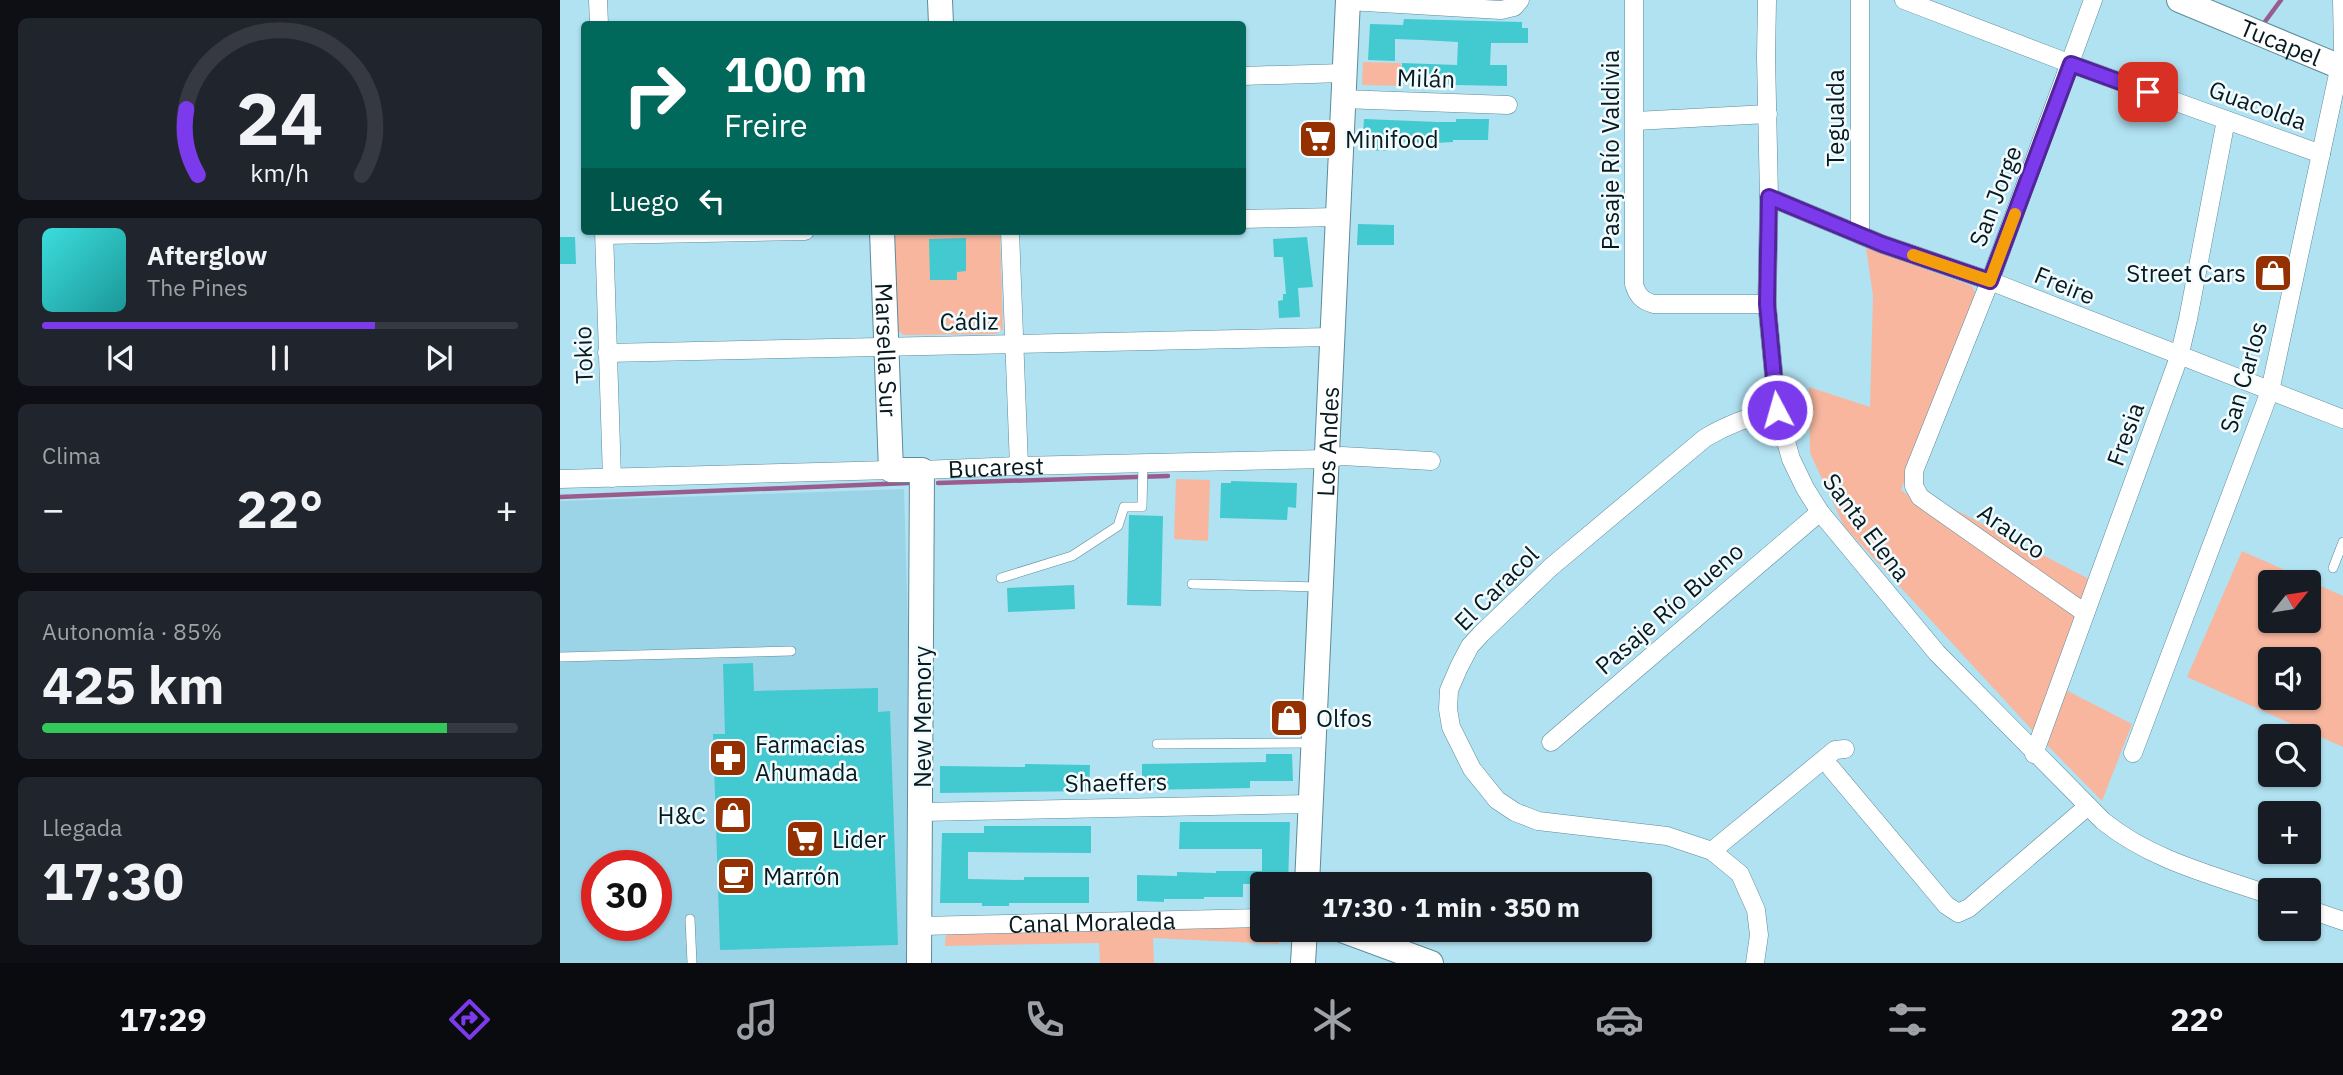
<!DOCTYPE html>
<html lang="es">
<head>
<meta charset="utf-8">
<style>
	body { margin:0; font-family:"IBM Plex Sans",sans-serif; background:#20242c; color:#f1f3f6; height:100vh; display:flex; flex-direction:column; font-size:26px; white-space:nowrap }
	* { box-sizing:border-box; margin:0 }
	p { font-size:23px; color:#9ea1a6 }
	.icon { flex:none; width:38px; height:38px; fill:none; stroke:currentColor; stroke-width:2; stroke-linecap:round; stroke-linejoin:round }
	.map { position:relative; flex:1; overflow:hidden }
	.sheet { display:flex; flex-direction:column; gap:18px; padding:18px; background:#0d0f14; width:560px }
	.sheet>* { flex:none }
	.banner { position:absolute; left:21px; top:21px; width:665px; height:214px; border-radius:7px; box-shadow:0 2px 5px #0004; background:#00695c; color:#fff; overflow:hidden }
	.needle { width:46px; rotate:60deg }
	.controls { position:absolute; left:1698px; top:570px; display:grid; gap:14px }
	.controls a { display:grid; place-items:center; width:63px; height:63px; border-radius:7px; background:#171b24; box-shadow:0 2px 5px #0004; font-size:35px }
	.speed { position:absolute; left:21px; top:850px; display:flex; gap:14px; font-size:35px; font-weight:700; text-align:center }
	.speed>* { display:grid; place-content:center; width:91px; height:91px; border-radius:50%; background:#171b24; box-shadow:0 2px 5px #0004; line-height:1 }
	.speed .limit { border:10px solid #d22; background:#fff; color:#111 }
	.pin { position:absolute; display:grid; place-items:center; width:60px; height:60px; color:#fff; margin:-30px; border-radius:14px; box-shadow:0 4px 10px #0006 }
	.me { position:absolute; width:77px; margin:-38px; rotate:354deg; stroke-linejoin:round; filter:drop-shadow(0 0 5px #0008) }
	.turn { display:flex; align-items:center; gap:24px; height:147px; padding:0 28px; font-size:32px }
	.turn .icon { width:91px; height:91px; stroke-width:2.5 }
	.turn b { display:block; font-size:49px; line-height:60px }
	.then { display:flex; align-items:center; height:66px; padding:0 28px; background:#0003; gap:14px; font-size:26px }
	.big { font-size:52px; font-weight:800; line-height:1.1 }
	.sheet .card { flex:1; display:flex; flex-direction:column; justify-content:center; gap:10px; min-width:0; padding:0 24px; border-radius:10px; background:#20242c }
	.sheet .dial { align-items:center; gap:0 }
	.dial svg { height:182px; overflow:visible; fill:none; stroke:#363941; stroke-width:7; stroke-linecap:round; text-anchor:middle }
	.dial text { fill:#f1f3f6; stroke:none }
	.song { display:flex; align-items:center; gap:21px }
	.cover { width:84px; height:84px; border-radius:10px; background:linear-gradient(135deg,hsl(180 70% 55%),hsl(180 70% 35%)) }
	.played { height:7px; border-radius:4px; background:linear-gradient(90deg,#7c3aed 70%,#363941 70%) }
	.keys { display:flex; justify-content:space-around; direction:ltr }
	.heat { display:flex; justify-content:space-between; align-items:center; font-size:38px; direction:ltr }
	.charge { height:10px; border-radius:5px; background:linear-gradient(90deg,#34c759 85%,#363941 0) }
	.trip { position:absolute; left:690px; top:872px; width:402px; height:70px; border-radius:7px; background:#171b24; box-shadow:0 2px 5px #0004; font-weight:800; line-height:70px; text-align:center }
	.dock { display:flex; height:112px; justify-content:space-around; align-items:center; background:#090b0e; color:#9ea1a6 }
	.dock .icon { width:49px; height:49px }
	.dock .selected { color:#7c3aed }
	.dock b { font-size:32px; color:#f1f3f6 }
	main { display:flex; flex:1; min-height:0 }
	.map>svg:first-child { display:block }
	.built { fill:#9bd4e7; fill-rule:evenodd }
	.green { fill:#f8b69e; fill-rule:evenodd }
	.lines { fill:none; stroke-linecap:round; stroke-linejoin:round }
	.stream { stroke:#995c8c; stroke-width:4.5 }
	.building { fill:#43c9d0 }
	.lane-casing { stroke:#5d8b9a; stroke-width:10 }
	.street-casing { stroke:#5d8b9a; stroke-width:19 }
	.secondary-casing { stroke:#5d8b9a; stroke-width:26 }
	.lane { stroke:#fff; stroke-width:9 }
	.street { stroke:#fff; stroke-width:18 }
	.secondary { stroke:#fff; stroke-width:24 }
	.route-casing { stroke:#51269a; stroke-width:18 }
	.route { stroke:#7c3aed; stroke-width:12 }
	.slow { stroke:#f59e0b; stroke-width:12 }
	.labels { text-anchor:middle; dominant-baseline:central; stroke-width:5; stroke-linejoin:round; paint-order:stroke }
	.street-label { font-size:24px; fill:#071a20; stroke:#f2fcff }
	.poi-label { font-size:24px; fill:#071a20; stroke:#f2fcff; text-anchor:start }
</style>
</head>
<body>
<main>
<section class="sheet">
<div class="card dial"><svg viewBox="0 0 100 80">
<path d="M14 69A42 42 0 1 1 86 69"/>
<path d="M14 69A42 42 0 0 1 9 40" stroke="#7c3aed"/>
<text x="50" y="56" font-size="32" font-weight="700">24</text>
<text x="50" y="72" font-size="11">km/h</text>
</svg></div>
<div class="card">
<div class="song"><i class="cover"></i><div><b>Afterglow</b><p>The Pines</p></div></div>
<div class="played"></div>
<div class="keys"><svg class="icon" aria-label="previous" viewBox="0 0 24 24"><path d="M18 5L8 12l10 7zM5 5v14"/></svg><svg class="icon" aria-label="pause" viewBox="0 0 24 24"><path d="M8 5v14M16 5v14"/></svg><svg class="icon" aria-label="next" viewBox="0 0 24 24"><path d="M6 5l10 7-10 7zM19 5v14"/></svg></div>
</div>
<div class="card"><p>Clima</p>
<div class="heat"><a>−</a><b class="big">22°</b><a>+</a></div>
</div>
<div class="card"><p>Autonomía · 85%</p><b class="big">425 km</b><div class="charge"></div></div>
<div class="card"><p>Llegada</p><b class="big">17:30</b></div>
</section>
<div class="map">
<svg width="1783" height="963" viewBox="0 0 1783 963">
	<rect width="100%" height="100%" fill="#b1e2f2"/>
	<path class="built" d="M344,489L348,627L346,963H0V501ZM37,866H96V926H37Z"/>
	<path class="green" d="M803,62L841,63L840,86L802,85Z
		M334,231H440L443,329L436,334L343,335L336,328Z
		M1306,248L1412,286L1417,296L1341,490L1513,612L1515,624L1473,731L1284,526L1250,453L1249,387L1310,407L1313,296Z
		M616,479L650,480L648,541L614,539Z
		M1361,492L1529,579L1523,599H1513Z
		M1682,551L1783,596V747L1627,677ZM1710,583H1748V621H1710ZM1710,660H1748V698H1710Z
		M1506,690L1572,724L1542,801L1487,745Z
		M702,925V929H718L719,944L593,938L594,963H540L539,943L385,946L386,933Z"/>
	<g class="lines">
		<path class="stream" d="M1704,23L1721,0
			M378,483L608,476
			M0,497L349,483"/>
	</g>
	<path class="building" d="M844,19L962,22V28H968V43H931L930,65H947V86L842,84V63L897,65L898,42L862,40L835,39V61L808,60L810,24L843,25Z
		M804,119L878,122H896V119H929L928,140H893V142L876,143L828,141V151L802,150Z
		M798,224L834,225V245H797Z
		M0,237H15L16,264H0Z
		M747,237L753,287L738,288L740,317L719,318L718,301L723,300V294H726L723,257H714L713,239Z
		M406,238V271L397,272V280H370L369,239Z
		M671,481L737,483L736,508L728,507L727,520L660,518L661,483H671Z
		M569,515L603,516L601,606L567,605Z
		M514,585L515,609L448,612L447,588Z
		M193,663L194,691L318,688V712L330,711L338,945L160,950L153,734H165L163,664Z
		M722,704H736V731H722Z
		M706,754H732L733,781H690V788L582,790V764L706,762Z
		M465,764L530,765L529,791L380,793V766L465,767Z
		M620,822H730L728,884H683V897H644V899H604V902L577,901V875L617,876V872L656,873V871H702V849H619Z
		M424,826H531V853L408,852V879L464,880V877H529V903H449V906H422V903H380L382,833H424Z"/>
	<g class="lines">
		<defs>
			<path id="lane" d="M1773,568L1783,542
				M441,578L512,556L558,526L564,507H582L583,463
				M632,584L758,587
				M0,657L231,651
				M597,744L751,743
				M130,919L132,963"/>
			<g id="street">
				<path d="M38,0L39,24"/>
				<path d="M1074,0V284C1077,295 1082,301 1094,304H1207"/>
				<path d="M1207,0L1206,57L1209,197L1207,304L1217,410L1231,459L1245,488L1260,512L1377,653L1543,821C1591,860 1652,875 1710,895"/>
				<path d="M1344,0L1511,64L1761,154"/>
				<path d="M788,1L941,10L954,7L960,0"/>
				<path d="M682,76L784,73"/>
				<path d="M782,99L948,105"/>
				<path d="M1075,121L1208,114"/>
				<path d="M1209,197L1322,244L1430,281L1783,419"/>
				<path d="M682,219L776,217"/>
				<path d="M44,231L52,478"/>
				<path d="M450,231L459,466"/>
				<path d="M45,235L245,231"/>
				<path d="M1300,235V0"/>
				<path d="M47,353L771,337"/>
				<path id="s1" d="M362,470L459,466L767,459L782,456L871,461"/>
				<path d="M0,479L331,470"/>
				<path d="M1525,613L1360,497L1354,486V471L1430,281L1533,0"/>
				<path d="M991,742L1260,512"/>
				<path d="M1573,753L1710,391L1783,51L1782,0"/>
				<path d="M1474,754L1619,357L1628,319L1666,120"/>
				<path d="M1271,768L1386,905L1398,913L1409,908L1528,806"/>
				<path d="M362,812L751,804"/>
				<path d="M1152,851L1275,750L1285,749"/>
				<path d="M1748,909L1783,921"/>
				<path id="s2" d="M360,926L702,918"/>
				<path d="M1195,963L1199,935L1196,910L1180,874L1152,851L1107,836L978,821L955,812L937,800L912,769L891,727L888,709L889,690L899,667L910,646L921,634L991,567L1145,438C1168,424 1191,416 1217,410"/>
			</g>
			<g id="secondary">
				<path d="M380,0L381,24"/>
				<path id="s3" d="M1619,0L1783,68"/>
				<path id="s4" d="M322,231L331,470H362L359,963"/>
				<path id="s5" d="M747,884L788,0"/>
				<path d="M779,929L871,963"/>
				<path d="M743,963L745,929"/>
			</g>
		</defs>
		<use href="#lane" class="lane-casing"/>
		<use href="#street" class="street-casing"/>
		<use href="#secondary" class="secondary-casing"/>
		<use href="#lane" class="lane"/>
		<use href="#street" class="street"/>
		<use href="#secondary" class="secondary"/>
	</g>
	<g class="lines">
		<defs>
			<path id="route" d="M1217,410L1207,304L1209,197L1322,244L1430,281L1511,64L1588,92"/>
		</defs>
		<use href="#route" class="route-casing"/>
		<use href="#route" class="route"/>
		<path class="slow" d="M1353,255L1430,281L1455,214"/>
	</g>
	<defs>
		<symbol id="supermarket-square" viewBox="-11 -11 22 22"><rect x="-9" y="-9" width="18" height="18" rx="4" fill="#953100" stroke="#f2fcff"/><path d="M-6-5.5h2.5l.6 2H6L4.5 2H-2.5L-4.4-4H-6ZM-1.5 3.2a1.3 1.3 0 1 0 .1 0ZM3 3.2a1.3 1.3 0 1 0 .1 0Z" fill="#fff"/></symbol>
		<symbol id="shop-square" viewBox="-11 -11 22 22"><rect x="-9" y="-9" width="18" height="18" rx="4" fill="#953100" stroke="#f2fcff"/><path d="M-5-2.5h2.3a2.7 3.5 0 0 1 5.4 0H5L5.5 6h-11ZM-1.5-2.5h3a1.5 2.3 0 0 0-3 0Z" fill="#fff"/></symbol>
		<symbol id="pharmacy-square" viewBox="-11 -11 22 22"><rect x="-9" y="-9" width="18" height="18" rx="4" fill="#953100" stroke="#f2fcff"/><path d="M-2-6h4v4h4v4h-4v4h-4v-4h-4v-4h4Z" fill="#fff"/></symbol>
		<symbol id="cafe-square" viewBox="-11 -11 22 22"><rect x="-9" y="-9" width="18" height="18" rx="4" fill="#953100" stroke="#f2fcff"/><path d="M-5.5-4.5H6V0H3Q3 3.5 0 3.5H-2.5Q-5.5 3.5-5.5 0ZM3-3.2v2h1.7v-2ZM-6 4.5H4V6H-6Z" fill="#fff"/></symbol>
	</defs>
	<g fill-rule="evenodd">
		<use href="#supermarket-square" x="736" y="117" width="44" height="44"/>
		<use href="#shop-square" x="1691" y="251" width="44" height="44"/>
		<use href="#shop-square" x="707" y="696" width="44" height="44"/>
		<use href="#pharmacy-square" x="146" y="736" width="44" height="44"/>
		<use href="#shop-square" x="151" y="793" width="44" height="44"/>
		<use href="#supermarket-square" x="223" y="817" width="44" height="44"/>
		<use href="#cafe-square" x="154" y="854" width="44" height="44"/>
	</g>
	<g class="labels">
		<g class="street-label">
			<text stroke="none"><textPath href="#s3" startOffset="110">Tucapel</textPath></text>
			<text transform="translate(866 78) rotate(2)">Milán</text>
			<text transform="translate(1698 105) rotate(20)">Guacolda</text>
			<text transform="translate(1275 118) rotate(-90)">Tegualda</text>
			<text transform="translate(1050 150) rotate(-90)">Pasaje Río Valdivia</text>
			<text transform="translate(1435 196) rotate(-69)">San Jorge</text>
			<text transform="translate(1505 285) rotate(22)">Freire</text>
			<text transform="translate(409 321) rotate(-1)">Cádiz</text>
			<text stroke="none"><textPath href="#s4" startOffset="119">Marsella Sur</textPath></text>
			<text transform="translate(23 355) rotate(-92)">Tokio</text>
			<text transform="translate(1683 377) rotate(-74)">San Carlos</text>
			<text transform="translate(1565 434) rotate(-70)">Fresia</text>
			<text stroke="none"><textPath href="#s5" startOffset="443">Los Andes</textPath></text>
			<text stroke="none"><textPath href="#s1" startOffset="74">Bucarest</textPath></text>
			<text transform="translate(1307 527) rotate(53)">Santa Elena</text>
			<text transform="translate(1452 531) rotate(35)">Arauco</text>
			<text transform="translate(936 588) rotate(-45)">El Caracol</text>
			<text transform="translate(1109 608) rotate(-41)">Pasaje Río Bueno</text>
			<text transform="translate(362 717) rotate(-90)">New Memory</text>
			<text transform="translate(556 782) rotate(-1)">Shaeffers</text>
			<text stroke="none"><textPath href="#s2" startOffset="172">Canal Moraleda</textPath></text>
		</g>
		<g class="poi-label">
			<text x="785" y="139">Minifood</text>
			<text x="1686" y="273" text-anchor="end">Street Cars</text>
			<text x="756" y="718">Olfos</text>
			<text x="195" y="744">Farmacias<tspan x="195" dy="28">Ahumada</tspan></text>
			<text x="146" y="815" text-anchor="end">H&amp;C</text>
			<text x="272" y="839">Lider</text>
			<text x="203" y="876">Marrón</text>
		</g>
	</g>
</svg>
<div class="controls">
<a><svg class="needle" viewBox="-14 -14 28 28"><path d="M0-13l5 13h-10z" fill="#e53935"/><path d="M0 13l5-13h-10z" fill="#9ea1a6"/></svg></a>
<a><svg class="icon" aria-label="sound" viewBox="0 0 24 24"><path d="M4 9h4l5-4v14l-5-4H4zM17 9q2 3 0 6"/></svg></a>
<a><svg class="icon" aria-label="search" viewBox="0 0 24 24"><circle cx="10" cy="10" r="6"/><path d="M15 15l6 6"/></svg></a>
<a>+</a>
<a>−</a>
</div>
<div class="speed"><div class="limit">30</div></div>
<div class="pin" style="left:1588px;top:92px;background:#d93025"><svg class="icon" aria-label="arrive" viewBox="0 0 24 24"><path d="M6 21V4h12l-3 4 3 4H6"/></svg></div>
<svg class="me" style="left:1217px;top:410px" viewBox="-20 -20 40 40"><circle r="17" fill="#7c3aed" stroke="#fff" stroke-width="3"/><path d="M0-11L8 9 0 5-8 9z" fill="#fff"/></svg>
<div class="trip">17:30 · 1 min · 350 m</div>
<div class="banner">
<div class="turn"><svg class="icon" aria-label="right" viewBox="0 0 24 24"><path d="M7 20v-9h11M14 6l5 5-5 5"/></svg><div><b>100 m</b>Freire</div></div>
<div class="then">Luego<svg class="icon" aria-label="left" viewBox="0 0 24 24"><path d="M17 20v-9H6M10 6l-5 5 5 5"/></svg></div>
</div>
</div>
</main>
<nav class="dock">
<b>17:29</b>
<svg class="icon selected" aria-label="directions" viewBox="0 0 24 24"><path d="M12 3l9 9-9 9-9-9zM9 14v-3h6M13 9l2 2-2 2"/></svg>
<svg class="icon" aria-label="music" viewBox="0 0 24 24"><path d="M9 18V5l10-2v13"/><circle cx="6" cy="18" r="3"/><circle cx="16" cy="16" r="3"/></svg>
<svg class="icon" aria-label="phone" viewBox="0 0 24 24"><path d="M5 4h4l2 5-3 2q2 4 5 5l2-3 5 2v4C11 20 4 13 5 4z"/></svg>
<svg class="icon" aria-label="climate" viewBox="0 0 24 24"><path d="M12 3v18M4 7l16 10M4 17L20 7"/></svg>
<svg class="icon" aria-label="car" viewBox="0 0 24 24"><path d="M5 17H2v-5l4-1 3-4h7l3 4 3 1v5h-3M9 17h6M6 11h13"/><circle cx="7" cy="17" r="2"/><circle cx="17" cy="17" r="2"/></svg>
<svg class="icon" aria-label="filters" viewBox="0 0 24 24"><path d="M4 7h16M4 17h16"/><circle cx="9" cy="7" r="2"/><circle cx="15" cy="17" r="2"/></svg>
<b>22°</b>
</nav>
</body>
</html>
